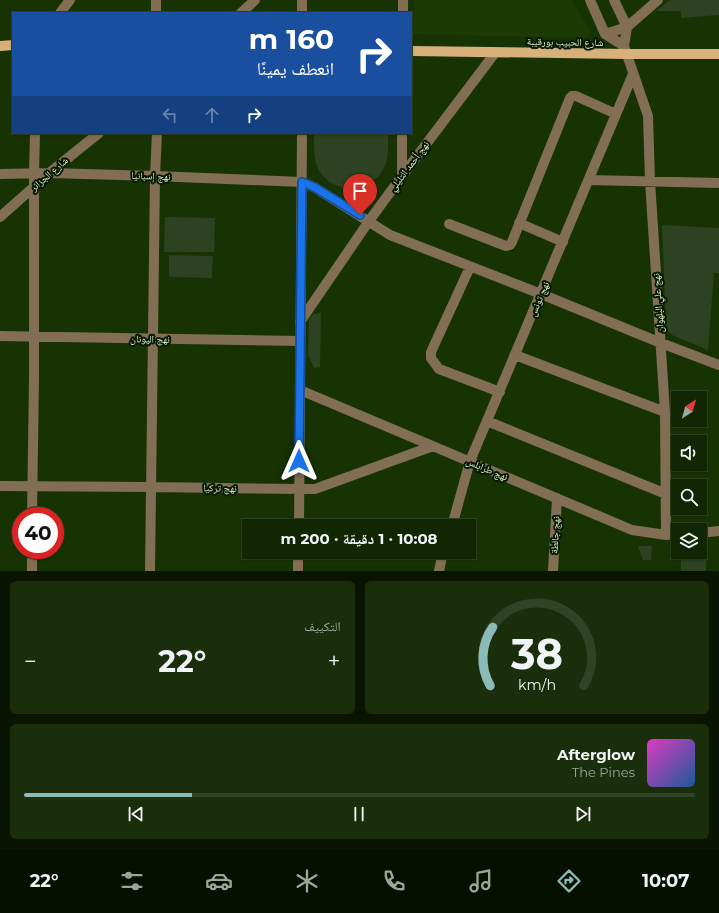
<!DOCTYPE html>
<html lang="ar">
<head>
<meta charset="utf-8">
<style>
	body { margin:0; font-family:Montserrat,"Noto Naskh Arabic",sans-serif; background:#1a2e0c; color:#f1f3f6; direction:rtl; height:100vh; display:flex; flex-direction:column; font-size:15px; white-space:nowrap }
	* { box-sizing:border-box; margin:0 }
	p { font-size:13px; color:#9ca599 }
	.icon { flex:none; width:22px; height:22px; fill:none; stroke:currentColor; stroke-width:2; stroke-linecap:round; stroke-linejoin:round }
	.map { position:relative; height:571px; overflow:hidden; direction:ltr }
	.details { display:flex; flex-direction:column; gap:10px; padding:10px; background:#091501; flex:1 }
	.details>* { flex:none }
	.banner { position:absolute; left:12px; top:12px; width:400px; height:122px; border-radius:0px; box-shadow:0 1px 3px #0004,0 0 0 1px #304324; direction:rtl; background:#1a4fa0; color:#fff; overflow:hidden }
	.needle { width:26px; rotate:37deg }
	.fabs { position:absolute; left:671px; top:391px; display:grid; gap:8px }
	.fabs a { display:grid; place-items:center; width:36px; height:36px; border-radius:0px; background:#112602; box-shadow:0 1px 3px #0004,0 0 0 1px #304324; font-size:20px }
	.speed { position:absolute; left:12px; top:507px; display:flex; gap:8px; font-size:20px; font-weight:700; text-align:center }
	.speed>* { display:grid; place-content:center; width:52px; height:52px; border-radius:50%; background:#112602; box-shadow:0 1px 3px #0004,0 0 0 1px #304324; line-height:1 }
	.speed .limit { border:6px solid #d22; background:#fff; color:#111 }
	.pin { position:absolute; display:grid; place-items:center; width:34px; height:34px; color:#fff; margin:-41px -17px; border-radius:50% 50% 50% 0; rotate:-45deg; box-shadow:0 0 4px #0007 }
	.pin .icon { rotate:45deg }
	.me { position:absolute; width:44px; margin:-22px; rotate:0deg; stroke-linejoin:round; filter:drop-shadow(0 0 3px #0008) }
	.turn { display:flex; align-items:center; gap:14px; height:84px; padding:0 12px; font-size:18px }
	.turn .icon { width:52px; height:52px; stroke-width:2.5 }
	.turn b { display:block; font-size:28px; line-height:34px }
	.lanes { display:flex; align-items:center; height:38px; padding:0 12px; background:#0003; justify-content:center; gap:20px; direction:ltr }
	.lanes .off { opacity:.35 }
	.big { font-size:30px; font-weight:700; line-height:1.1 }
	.details .card { flex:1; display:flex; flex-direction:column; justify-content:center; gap:6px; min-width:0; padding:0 14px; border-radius:6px; background:#1a2e0c }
	.details .dial { align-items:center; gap:0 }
	.dial svg { height:104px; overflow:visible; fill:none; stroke:#304324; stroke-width:7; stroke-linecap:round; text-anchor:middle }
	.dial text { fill:#f1f3f6; stroke:none }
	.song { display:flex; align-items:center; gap:12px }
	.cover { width:48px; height:48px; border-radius:6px; background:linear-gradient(135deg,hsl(310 70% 55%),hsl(210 70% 35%)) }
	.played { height:4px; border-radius:2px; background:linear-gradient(90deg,#8bbbb9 25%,#304324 25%) }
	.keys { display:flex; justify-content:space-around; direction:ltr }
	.heat { display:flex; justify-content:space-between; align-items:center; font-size:22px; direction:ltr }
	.details .tiles { flex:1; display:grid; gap:10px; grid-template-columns:1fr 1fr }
	.card:last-child { grid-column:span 2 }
	.trip { position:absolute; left:242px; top:519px; width:234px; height:40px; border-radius:0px; background:#112602; box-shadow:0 1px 3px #0004,0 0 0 1px #304324; font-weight:700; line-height:40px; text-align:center; direction:rtl }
	.tabs { display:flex; height:64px; justify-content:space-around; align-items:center; background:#070f01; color:#9ca599 }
	.tabs .icon { width:28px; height:28px }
	.tabs .selected { color:#8bbbb9 }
	.tabs b { font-size:18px; color:#f1f3f6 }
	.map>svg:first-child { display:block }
	.built { fill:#1c3b04 }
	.green { fill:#2c4221 }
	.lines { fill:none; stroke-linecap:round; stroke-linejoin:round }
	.minor { stroke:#816e54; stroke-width:10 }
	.major { stroke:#d8b079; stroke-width:10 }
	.route-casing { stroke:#114b97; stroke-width:10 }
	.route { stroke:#1a73e8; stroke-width:7 }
	.labels { text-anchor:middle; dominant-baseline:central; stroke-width:4; stroke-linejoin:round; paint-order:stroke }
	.street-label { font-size:10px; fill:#daf0cf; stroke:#081801 }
</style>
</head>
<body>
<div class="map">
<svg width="719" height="571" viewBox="0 0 719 571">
	<rect width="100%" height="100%" fill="#173303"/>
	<path class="built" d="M414,0H572L591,33L587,38L413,34Z"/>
	<path class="green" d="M670,0H719V15L681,18V11H656Z
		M314,133H388C388,144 389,156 385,166C373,193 336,196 320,172C313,161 314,146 314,133Z
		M165,217L215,218L214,252H164Z
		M662,225L719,228V273H714L708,350L672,335L668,331L666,327Z
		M169,255L213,256L212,278L169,277Z
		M321,313L320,367L314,368L308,355L309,320L313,314Z
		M638,546H652L651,560H643Z
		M700,547H707L706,571H681V552H700Z"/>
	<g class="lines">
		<path class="minor" d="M156,0V13
			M302,0V13
			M403,0V13
			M590,0L605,34L624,46
			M614,0L627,27L624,46
			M60,13L70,0
			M241,13L255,0
			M605,34L627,27L658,0
			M624,46L648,116L650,181L665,412L666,535
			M0,174L49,173L155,176L302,182L314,187L390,235L541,294L661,343L719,365
			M48,174L99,133
			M402,176V133
			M589,180L719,183
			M0,217L36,185
			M519,223L563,242
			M449,224L506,246L510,245L512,242L570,98L572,96H576L616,114
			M470,267L431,352V358L439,369L500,392
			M300,322L369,221L402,176L495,53
			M0,336L300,341
			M515,355L665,412
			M300,390L632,530L666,535L678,534
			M487,421L666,494
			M0,486L151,487L299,489H315L433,446
			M32,516L34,378V174L35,133
			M299,526L302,133
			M452,526L457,508L470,461L633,74
			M700,533L719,531
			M32,550V571
			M150,571L155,176L157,133
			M298,571V552
			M439,571L443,552
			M553,571L557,498"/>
		<path class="major" d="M0,46L13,45
			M411,51L627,54H719"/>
	</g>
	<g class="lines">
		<defs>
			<path id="route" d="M299,461L302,182L314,187L360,215"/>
		</defs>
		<use href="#route" class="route-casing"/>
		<use href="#route" class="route"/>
	</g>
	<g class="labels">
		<g class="street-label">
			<text transform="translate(565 42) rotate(1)">شارع الحبيب بورقيبة</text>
			<text transform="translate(409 166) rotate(-53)">نهج أحمد التليلي</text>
			<text transform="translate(49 174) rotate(-41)">شارع الجزائر</text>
			<text transform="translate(151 176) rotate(2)">نهج إسبانيا</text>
			<text transform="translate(539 299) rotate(-67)">نهج تونس</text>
			<text transform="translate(658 303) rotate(-94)">نهج علي البلهوان</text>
			<text transform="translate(150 339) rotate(1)">نهج اليونان</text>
			<text transform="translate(487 469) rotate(23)">نهج طرابلس</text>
			<text transform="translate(220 488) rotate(1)">نهج تركيا</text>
			<text transform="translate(555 535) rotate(-87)">نهج جالطة</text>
		</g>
	</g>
</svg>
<div class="fabs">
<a><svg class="needle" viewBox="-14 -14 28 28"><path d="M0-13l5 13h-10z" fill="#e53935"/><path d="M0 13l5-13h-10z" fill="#9ca599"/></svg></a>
<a><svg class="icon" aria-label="sound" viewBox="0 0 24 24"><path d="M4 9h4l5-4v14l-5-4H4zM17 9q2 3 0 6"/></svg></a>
<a><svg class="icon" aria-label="search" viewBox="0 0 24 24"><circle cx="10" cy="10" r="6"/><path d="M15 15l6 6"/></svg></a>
<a><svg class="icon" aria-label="layers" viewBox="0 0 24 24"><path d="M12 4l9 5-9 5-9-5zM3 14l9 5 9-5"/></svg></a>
</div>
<div class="speed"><div class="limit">40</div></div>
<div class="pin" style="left:360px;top:215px;background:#d93025"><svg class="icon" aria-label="arrive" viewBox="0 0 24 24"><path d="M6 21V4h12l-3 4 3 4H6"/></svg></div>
<svg class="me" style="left:299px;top:461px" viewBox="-20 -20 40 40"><path d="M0-17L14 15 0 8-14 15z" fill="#1a73e8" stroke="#fff" stroke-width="4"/></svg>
<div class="trip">10:08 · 1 دقيقة · 200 m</div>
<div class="banner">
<div class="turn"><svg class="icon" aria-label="right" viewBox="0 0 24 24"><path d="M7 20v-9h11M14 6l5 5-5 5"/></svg><div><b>160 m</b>انعطف يمينًا</div></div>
<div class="lanes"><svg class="icon off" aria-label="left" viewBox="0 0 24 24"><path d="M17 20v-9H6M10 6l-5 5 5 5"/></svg><svg class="icon off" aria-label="ahead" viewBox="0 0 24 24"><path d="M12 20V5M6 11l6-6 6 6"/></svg><svg class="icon" aria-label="right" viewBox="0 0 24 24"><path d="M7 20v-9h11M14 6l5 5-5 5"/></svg></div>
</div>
</div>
<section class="details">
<div class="tiles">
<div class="card dial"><svg viewBox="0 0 100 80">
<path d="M14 69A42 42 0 1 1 86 69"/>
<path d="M14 69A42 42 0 0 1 16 24" stroke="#8bbbb9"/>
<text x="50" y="56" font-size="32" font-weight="700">38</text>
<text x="50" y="72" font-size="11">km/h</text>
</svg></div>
<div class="card"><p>التكييف</p>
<div class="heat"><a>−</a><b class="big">22°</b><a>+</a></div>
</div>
<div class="card">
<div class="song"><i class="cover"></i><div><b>Afterglow</b><p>The Pines</p></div></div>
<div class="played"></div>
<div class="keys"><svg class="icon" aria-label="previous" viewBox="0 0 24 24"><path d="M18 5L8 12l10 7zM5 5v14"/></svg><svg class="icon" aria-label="pause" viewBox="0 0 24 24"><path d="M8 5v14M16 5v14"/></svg><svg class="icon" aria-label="next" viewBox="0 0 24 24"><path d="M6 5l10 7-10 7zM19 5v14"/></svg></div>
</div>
</div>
</section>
<nav class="tabs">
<b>10:07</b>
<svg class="icon selected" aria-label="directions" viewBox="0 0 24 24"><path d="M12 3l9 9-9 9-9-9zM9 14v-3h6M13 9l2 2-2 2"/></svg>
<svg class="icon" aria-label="music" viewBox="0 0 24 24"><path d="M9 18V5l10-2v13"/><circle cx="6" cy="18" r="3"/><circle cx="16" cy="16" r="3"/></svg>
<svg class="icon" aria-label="phone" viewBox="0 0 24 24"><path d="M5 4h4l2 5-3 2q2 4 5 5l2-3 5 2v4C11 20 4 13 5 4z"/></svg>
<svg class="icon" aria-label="climate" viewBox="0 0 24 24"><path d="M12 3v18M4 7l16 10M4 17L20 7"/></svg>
<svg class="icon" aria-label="car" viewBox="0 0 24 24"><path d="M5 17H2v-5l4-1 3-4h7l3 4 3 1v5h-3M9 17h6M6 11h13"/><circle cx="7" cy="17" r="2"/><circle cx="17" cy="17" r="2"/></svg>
<svg class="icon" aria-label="filters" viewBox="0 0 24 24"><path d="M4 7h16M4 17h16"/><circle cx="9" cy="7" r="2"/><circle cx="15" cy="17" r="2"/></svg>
<b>22°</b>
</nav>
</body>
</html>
